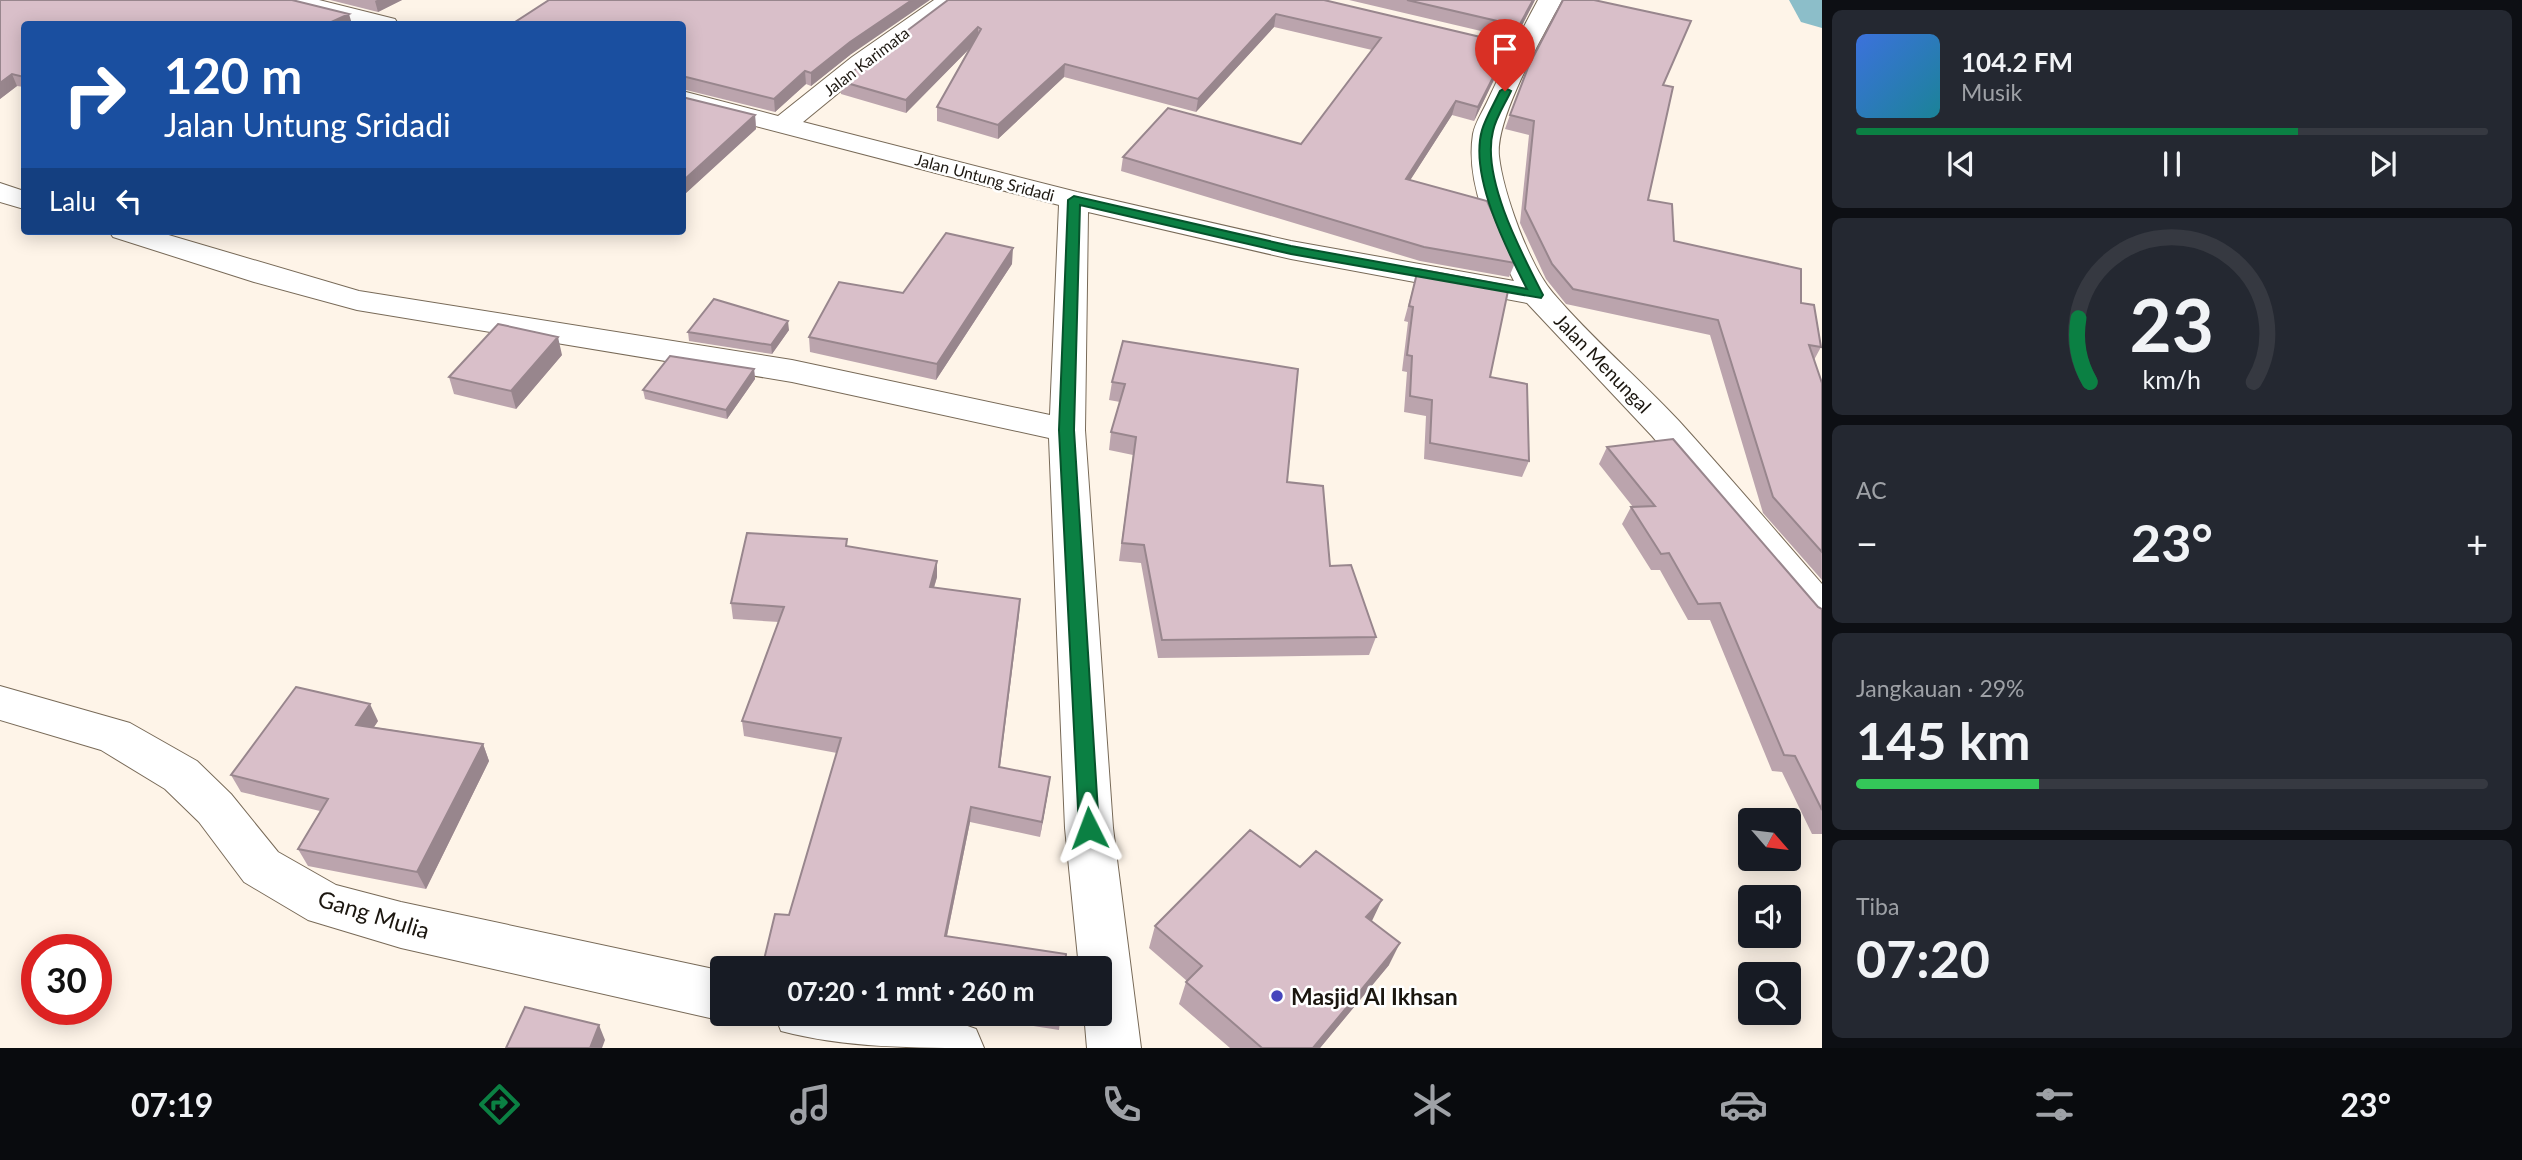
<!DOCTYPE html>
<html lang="id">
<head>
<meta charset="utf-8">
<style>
	body { margin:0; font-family:Lato,sans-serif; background:#242831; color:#f1f3f6; height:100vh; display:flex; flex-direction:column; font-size:26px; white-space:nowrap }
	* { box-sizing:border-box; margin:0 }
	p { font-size:23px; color:#9ea1a6 }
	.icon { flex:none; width:38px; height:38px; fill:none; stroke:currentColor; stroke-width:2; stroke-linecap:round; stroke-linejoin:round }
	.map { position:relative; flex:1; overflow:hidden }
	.drawer { display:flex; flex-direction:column; gap:10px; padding:10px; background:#0d0f14; width:700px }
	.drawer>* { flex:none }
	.banner { position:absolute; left:21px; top:21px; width:665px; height:214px; border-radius:7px; box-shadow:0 4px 18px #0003; background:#1a4fa0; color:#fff; overflow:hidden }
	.needle { width:46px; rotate:118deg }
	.buttons { position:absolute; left:1738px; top:808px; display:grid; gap:14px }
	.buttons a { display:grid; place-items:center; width:63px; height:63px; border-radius:7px; background:#171b24; box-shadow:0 4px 18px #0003; font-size:35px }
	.speed { position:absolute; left:21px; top:934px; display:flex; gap:14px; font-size:35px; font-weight:700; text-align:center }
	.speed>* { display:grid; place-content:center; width:91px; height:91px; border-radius:50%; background:#171b24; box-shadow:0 4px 18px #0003; line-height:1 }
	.speed .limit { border:10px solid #d22; background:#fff; color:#111 }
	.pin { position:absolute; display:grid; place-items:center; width:60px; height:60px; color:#fff; margin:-72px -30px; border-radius:50% 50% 50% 0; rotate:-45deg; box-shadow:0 0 7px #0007 }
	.pin .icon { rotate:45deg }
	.me { position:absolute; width:77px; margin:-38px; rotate:357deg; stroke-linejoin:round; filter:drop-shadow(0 0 5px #0008) }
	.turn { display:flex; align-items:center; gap:24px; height:147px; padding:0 28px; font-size:32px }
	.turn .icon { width:91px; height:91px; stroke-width:2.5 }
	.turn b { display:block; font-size:49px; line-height:60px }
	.then { display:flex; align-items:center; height:66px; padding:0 28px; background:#0003; gap:14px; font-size:26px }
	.big { font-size:52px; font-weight:700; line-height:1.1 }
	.drawer .widget { flex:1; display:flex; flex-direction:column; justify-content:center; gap:10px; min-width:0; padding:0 24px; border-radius:10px; background:#242831 }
	.drawer .dial { align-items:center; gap:0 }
	.dial svg { height:182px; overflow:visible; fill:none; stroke:#363941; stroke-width:7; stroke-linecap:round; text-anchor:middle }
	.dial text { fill:#f1f3f6; stroke:none }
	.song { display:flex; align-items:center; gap:21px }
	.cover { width:84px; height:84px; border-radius:10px; background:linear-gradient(135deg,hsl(220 70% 55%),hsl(190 70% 35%)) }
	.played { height:7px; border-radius:4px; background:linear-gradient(90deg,#0b8043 70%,#363941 70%) }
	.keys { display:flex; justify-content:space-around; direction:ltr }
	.heat { display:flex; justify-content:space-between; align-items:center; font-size:38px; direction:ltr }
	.charge { height:10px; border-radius:5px; background:linear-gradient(90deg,#34c759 29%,#363941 0) }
	.trip { position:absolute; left:710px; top:956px; width:402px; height:70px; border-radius:7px; background:#171b24; box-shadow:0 4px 18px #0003; font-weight:700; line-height:70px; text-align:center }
	.menu { display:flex; height:112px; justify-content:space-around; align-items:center; background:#090b0e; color:#9ea1a6 }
	.menu .icon { width:49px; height:49px }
	.menu .on { color:#0b8043 }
	.menu b { font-size:32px; color:#f1f3f6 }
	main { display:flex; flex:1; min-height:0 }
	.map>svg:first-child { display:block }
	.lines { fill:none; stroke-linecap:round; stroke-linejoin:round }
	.river { fill:#8cbec9; fill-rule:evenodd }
	.minor-casing { stroke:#786a58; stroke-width:2 }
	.minor { fill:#fff; fill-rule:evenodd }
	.wall { fill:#bba4ad }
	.shaded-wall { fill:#98868d }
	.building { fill:#d9bfc9; stroke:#98868d; stroke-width:2 }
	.route { fill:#0b8043; stroke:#07532c; stroke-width:2 }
	.poi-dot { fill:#4646bc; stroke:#fff; stroke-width:2.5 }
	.labels { text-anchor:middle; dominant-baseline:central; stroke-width:5; stroke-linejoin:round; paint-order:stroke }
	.far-street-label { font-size:16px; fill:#1b160f; stroke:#fff }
	.street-label { font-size:19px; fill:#1b160f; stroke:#fff }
	.near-street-label { font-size:23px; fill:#1b160f; stroke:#fff }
	.near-poi-label { font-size:23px; font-weight:bold; fill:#1b160f; stroke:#fff; text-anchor:start }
</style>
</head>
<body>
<main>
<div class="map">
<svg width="1822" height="1048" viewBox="0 0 1822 1048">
	<rect width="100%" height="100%" fill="#fef4e8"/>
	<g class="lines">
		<path class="river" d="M1789,0H1822V28L1801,22Z"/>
		<defs>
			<path id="minor" d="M279,0H319L395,19L398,24H359L283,5Z
				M934,0H962L870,67L803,122L1077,192L1291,241L1514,281C1492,238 1465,184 1473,134C1475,123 1483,111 1488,100C1504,66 1520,33 1538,0H1562C1543,36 1495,118 1499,156C1503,192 1529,265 1553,293C1591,338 1638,377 1679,421C1727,474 1774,529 1822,584V626L1808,622L1652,436L1527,303L1291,259L1088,212L1085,430L1113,828L1141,1048H1087L1084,1013H1101V968H1079L1065,828L1049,438L792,382L357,310L254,282L113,237L109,231H155L359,291L792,360L1050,415L1059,205L682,107V91L778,116L852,57Z
				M0,183L24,191V209L0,202Z
				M0,686L130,723L197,761L231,794L278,852L336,885L401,902L723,971V1013L741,1014L723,1021L401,948L308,920L244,882L199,822L165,789L101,750L0,720Z
				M774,1013C841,1013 913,1004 976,1029L984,1048C916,1048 845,1048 781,1031Z"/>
		</defs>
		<use href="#minor" class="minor-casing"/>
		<use href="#minor" class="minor"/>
	</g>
	<path class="wall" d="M330,0H402L378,12Z
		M948,0H1324L1505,57L1474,121L1452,115L1410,180L1515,263L1509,277L1420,261L1121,171L1123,157L1301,144L1372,50L1274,27L1196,112L1064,77L998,139L937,121V107L969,49L906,113L841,94L840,81Z
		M1349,0H1535L1515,39Z
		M24,24V87L17,86L0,99Z
		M682,24L850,55L811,86L806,84L775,112L682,89Z
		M1664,85L1648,200L1674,241L1801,303L1821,347L1814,360L1822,383V580L1763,513L1710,335L1566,304L1546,279L1520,223L1529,135L1505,129L1510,115Z
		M682,97L755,115L756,129L686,193L682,192Z
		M1012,264L936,380L810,352L809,337L903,293Z
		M1418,269L1490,377L1529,461L1522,477L1424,459L1426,416L1404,412L1407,372L1402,371L1408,322L1404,321Z
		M789,330L772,354L689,341L688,332Z
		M1123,341L1287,482L1330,566L1376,637L1369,655L1158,658L1141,563L1119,561L1133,455L1109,450L1111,432L1120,402L1109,400L1112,382Z
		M562,355L516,409L454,394L449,377Z
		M754,369L755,379L727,419L645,399L643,390Z
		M1607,447L1818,607L1822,609V834H1812L1782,772L1772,771L1710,620H1688L1660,570H1651L1622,524L1631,507H1633L1599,464Z
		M848,546L937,577L934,588L1020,599L999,767L1048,792L1040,837L970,822L947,936L789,915L837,753L744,736L742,721L779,622L733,619L731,603Z
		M378,721L374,727L483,744L489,761L426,889L308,866L298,849L320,811L241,792L231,775Z
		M1372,921L1389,965L1320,1048H1230L1179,1004L1186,982L1187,981L1149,948L1155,926Z
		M951,1013H1061L1059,1030Z"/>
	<path class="shaded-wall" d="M377,0H402L378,12L375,1Z
		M912,0H930L850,55L811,86V73L850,42Z
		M1533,0H1535L1515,39L1519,26Z
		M349,14L352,24H327Z
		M1276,14L1274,27L1196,112L1198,99Z
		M978,27V40L906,113V100Z
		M1510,44L1505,57L1474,121L1478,107Z
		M1065,64L1064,77L998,139V125Z
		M805,71L806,84L775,112L774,99Z
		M12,74L17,86L0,99V83Z
		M1456,101L1452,115L1402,193L1406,179Z
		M755,115L756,129L686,193L685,179Z
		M1013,248L1012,264L936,380L937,364Z
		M788,321L789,330L772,354L771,345Z
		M558,337L562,355L516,409L511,391Z
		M754,369L755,379L727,419L726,410Z
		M937,561V577L929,603L930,587Z
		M1020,599L1019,615L998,782L999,767Z
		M370,704L378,721L364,742L356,725Z
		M483,744L489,761L426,889L417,872Z
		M1050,777L1048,792L1040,837L1042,822Z
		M971,807L970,822L944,950L945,936Z
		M1382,900L1371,923L1366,917Z
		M1400,943L1389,965L1320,1048H1313Z
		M599,1025L605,1040L602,1048H590Z"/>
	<path class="building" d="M0,0H292L349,14L327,24H24V77L12,74L0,83Z
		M549,0H912L850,42L811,73L805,71L774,99L682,76V24H512Z
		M948,0H1324L1510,44L1478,107L1456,101L1406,179L1487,201L1515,263L1424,247L1123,157L1168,108L1301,144L1381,38L1276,14L1198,99L1065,64L998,125L937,107L981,29L978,27L906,100L840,81Z
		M1407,0H1533L1519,26Z
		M1563,0H1594L1691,21L1663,85L1673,87L1648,200L1672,204L1674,241L1801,269V303L1814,305L1821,347L1809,345L1822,383V552L1773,497L1718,320L1573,289L1552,264L1525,209L1534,121L1510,115L1529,65Z
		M682,97L755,115L685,179L682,178Z
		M946,233L1013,248L937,364L809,337L839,282L903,293Z
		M1418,269L1509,286L1490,377L1527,384L1529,461L1430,443L1432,400L1410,396L1412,356L1407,355L1413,307L1409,306Z
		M714,299L788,321L771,345L688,332Z
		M498,324L558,337L511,391L449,377Z
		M1123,341L1298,369L1287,482L1323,486L1330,566L1351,565L1376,637L1162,640L1144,545L1122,543L1136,437L1111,432L1125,384L1112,382Z
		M670,356L754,369L726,410L643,390Z
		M1673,439L1818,607L1822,609V810L1795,756L1784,755L1720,603L1698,604L1669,553L1661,554L1631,507L1655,506L1607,447Z
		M747,533L847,539L846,546L937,561L930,587L1020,599L999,767L1050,777L1042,822L971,807L945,936L1066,954L1065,968H762L775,914L789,915L841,738L742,721L784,607L731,603Z
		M296,687L370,704L356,725L483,744L417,872L298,849L328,799L231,775Z
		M1250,830L1300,867L1316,851L1382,900L1366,917L1400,943L1313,1048H1262L1186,982L1202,966L1155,926Z
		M525,1007L599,1025L590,1048H506Z
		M1040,1013H1061V1017Z"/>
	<path class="route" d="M1505,88L1511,91C1505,104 1496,117 1493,131C1481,178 1522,254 1543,295L1541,298L1291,254L1080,205L1074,430L1099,828L1096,834L1089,836L1082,834L1079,828L1059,430L1068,200L1074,196L1291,246L1527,289C1507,250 1469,176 1482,130C1486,117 1494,104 1500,91Z"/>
	<circle class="poi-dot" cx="1277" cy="996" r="7"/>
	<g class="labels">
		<g class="far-street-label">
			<text transform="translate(866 61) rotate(-37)">Jalan Karimata</text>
			<text transform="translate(985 177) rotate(15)">Jalan Untung Sridadi</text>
		</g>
		<g class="street-label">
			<text transform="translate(1603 363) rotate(46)">Jalan Menungal</text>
		</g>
		<g class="near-street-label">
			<text transform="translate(374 914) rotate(17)">Gang Mulia</text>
		</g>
		<g class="near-poi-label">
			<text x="1291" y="996">Masjid Al Ikhsan</text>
		</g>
	</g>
</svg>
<div class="buttons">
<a><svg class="needle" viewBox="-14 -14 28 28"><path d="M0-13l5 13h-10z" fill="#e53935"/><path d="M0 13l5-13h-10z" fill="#9ea1a6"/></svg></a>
<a><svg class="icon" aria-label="sound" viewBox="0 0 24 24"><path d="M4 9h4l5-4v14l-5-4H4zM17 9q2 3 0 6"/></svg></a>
<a><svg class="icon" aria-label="search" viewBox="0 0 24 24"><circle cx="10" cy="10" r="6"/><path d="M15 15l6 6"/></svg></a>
</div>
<div class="speed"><div class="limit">30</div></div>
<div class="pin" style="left:1505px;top:91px;background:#d93025"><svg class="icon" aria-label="arrive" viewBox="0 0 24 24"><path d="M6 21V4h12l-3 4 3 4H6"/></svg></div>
<svg class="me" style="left:1089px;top:828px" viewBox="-20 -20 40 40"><path d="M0-17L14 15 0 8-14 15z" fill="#0b8043" stroke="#fff" stroke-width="4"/></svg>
<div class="trip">07:20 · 1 mnt · 260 m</div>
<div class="banner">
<div class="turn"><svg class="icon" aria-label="right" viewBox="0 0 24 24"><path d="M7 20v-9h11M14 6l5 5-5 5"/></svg><div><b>120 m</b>Jalan Untung Sridadi</div></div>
<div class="then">Lalu<svg class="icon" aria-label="left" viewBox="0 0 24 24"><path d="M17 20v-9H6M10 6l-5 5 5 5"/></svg></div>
</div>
</div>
<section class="drawer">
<div class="widget">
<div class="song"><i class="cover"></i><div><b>104.2 FM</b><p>Musik</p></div></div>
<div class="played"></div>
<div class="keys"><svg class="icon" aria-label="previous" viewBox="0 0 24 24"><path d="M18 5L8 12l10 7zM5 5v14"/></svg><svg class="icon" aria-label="pause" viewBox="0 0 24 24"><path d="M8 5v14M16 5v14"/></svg><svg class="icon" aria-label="next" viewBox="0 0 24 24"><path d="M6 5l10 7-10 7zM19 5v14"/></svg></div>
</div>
<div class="widget dial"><svg viewBox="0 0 100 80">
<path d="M14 69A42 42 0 1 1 86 69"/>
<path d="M14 69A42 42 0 0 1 9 41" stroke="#0b8043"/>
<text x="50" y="56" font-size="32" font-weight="700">23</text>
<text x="50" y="72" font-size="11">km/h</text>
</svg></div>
<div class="widget"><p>AC</p>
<div class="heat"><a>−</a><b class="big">23°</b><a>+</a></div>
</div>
<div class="widget"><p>Jangkauan · 29%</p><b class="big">145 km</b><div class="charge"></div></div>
<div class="widget"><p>Tiba</p><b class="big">07:20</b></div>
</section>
</main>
<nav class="menu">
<b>07:19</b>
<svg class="icon on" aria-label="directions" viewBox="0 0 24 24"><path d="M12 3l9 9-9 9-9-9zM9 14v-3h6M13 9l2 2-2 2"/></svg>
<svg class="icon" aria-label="music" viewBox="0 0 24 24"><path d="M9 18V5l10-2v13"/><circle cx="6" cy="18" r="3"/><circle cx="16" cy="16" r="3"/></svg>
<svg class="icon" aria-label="phone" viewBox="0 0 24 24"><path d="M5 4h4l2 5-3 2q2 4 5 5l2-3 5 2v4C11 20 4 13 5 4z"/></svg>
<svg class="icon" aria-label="climate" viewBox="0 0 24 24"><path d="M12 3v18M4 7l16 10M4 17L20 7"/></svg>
<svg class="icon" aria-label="car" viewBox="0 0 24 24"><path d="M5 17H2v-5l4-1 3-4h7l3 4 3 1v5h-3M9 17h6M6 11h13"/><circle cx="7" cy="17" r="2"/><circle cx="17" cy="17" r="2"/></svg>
<svg class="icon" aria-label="filters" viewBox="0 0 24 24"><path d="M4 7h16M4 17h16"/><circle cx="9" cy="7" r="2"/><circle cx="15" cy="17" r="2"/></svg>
<b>23°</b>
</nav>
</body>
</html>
